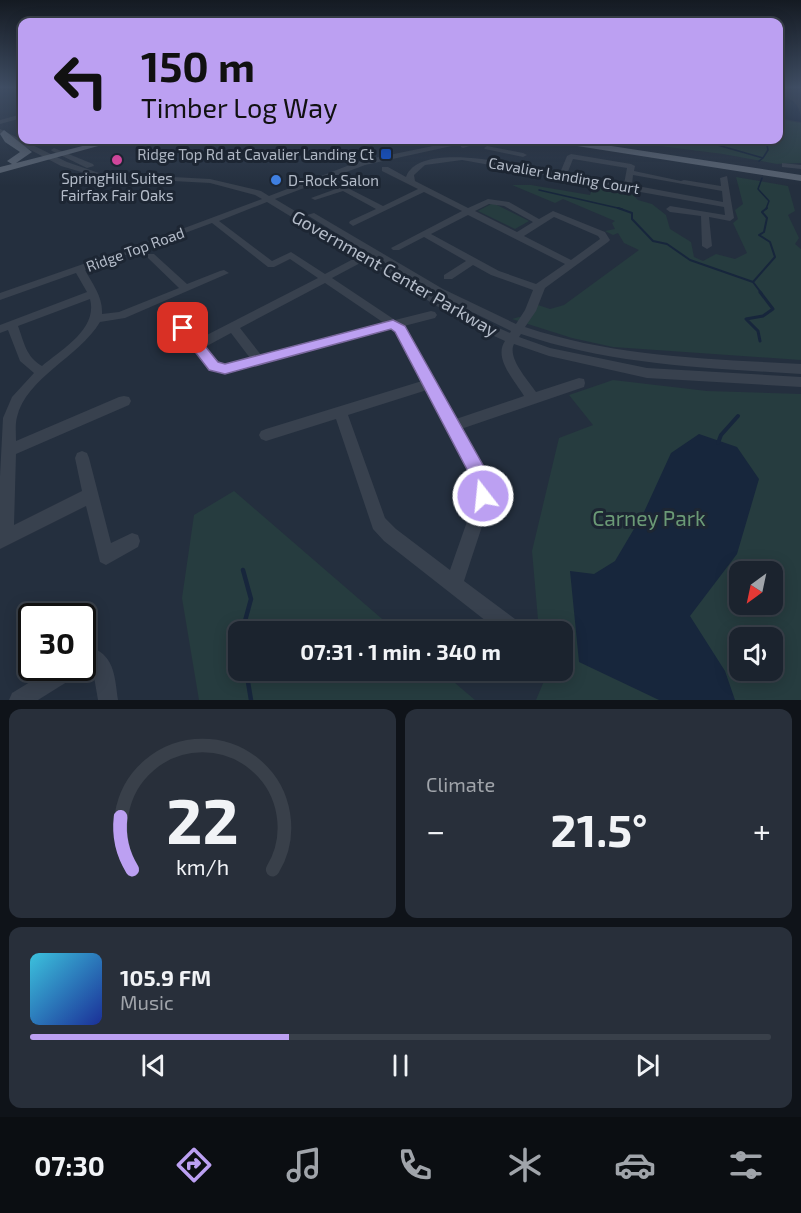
<!DOCTYPE html>
<html lang="en">
<head>
<meta charset="utf-8">
<style>
	body { margin:0; font-family:"Exo 2",sans-serif; background:#282f3a; color:#f1f3f6; height:100vh; display:flex; flex-direction:column; font-size:22px; white-space:nowrap }
	* { box-sizing:border-box; margin:0 }
	p { font-size:20px; color:#a0a4aa }
	.icon { flex:none; width:33px; height:33px; fill:none; stroke:currentColor; stroke-width:2; stroke-linecap:round; stroke-linejoin:round }
	.map { position:relative; height:700px; overflow:hidden }
	.drawer { display:flex; flex-direction:column; gap:9px; padding:9px; background:#0f1319; flex:1 }
	.drawer>* { flex:none }
	.top-card { position:absolute; left:18px; top:18px; width:765px; height:126px; border-radius:12px; box-shadow:0 3px 15px #0003,0 0 0 2px #39404a; background:#bca0f2; color:#111; overflow:hidden }
	.needle { width:39px; rotate:213deg }
	.fabs { position:absolute; left:729px; top:561px; display:grid; gap:12px }
	.fabs a { display:grid; place-items:center; width:54px; height:54px; border-radius:12px; background:#1b232e; box-shadow:0 3px 15px #0003,0 0 0 2px #39404a; font-size:30px }
	.speed { position:absolute; left:18px; top:603px; display:flex; gap:12px; font-size:30px; font-weight:700; text-align:center }
	.speed>* { display:grid; place-content:center; width:78px; height:78px; border-radius:50%; background:#1b232e; box-shadow:0 3px 15px #0003,0 0 0 2px #39404a; line-height:1 }
	.speed .limit { border:3px solid #111; border-radius:9px; background:#fff; color:#111 }
	.pin { position:absolute; display:grid; place-items:center; width:51px; height:51px; color:#fff; margin:-26px; border-radius:12px; box-shadow:0 3px 9px #0006 }
	.me { position:absolute; width:66px; margin:-33px; rotate:344deg; stroke-linejoin:round; filter:drop-shadow(0 0 4px #0008) }
	.turn { display:flex; align-items:center; gap:21px; height:126px; padding:0 24px; font-size:27px }
	.turn .icon { width:78px; height:78px; stroke-width:2.5 }
	.turn b { display:block; font-size:42px; line-height:51px }
	.big { font-size:45px; font-weight:700; line-height:1.1 }
	.drawer .widget { flex:1; display:flex; flex-direction:column; justify-content:center; gap:9px; min-width:0; padding:0 21px; border-radius:12px; background:#282f3a }
	.drawer .dial { align-items:center; gap:0 }
	.dial svg { height:156px; overflow:visible; fill:none; stroke:#39404a; stroke-width:7; stroke-linecap:round; text-anchor:middle }
	.dial text { fill:#f1f3f6; stroke:none }
	.song { display:flex; align-items:center; gap:18px }
	.cover { width:72px; height:72px; border-radius:9px; background:linear-gradient(135deg,hsl(190 70% 55%),hsl(230 70% 35%)) }
	.played { height:6px; border-radius:3px; background:linear-gradient(90deg,#bca0f2 35%,#39404a 35%) }
	.keys { display:flex; justify-content:space-around; direction:ltr }
	.heat { display:flex; justify-content:space-between; align-items:center; font-size:33px; direction:ltr }
	.drawer .tiles { flex:1; display:grid; gap:9px; grid-template-columns:1fr 1fr }
	.widget:last-child { grid-column:span 2 }
	.trip { position:absolute; left:228px; top:621px; width:345px; height:60px; border-radius:12px; background:#1b232e; box-shadow:0 3px 15px #0003,0 0 0 2px #39404a; font-weight:700; line-height:60px; text-align:center }
	.menu { display:flex; height:96px; justify-content:space-around; align-items:center; background:#0b0e12; color:#a0a4aa }
	.menu .icon { width:42px; height:42px }
	.menu .on { color:#bca0f2 }
	.menu b { font-size:27px; color:#f1f3f6 }
	.map>svg:first-child { display:block }
	.green { fill:#263c3f; fill-rule:evenodd }
	.water { fill:#17263c }
	.lines { fill:none; stroke-linecap:round; stroke-linejoin:round }
	.stream-far4 { stroke:#17263c; stroke-width:1.5 }
	.stream-far3 { stroke:#17263c; stroke-width:2 }
	.stream-far2 { stroke:#17263c; stroke-width:3 }
	.stream-far1 { stroke:#17263c; stroke-width:4 }
	.stream { stroke:#17263c; stroke-width:4.5 }
	.minor { fill:#38414e; fill-rule:evenodd }
	.major { fill:#56606e; fill-rule:evenodd }
	.route { fill:#bca0f2; stroke:#7a689d; stroke-width:1.5 }
	.transit-dot { fill:#1a4fb4; stroke:#1d2633; stroke-width:2 }
	.hotel-dot { fill:#d1479c; stroke:#1d2633; stroke-width:2 }
	.shop-dot { fill:#3f7fe0; stroke:#1d2633; stroke-width:2 }
	.labels { text-anchor:middle; dominant-baseline:central; stroke-width:6; stroke-linejoin:round; paint-order:stroke }
	.far-poi-label { font-size:15px; fill:#b4bcc9; stroke:#1d2633; text-anchor:end }
	.far-street-label { font-size:15px; fill:#b4bcc9; stroke:#1d2633 }
	.street-label { font-size:18px; fill:#b4bcc9; stroke:#1d2633 }
	.near-park-label { font-size:21px; fill:#6b9a76; stroke:#1d2633 }
</style>
</head>
<body>
<div class="map">
<svg width="801" height="700" viewBox="0 0 801 700">
	<rect width="100%" height="100%" fill="#242f3e"/>
	<path class="green" d="M779,119L801,123V163L777,164L723,154L612,140L739,142L778,140Z
		M736,177L788,186L795,211L788,215L799,238L795,244L801,249V360L613,347L572,338L512,319L530,314L535,304L550,309L564,305L639,250L624,243L618,233L613,235L605,231L615,229L612,223L615,221L563,199L555,203L512,185H531L590,195L593,186L601,183L636,190L635,197L638,200L652,204L666,215L670,229L691,242L694,257L703,261L716,254L735,259L747,253L733,223L738,219L735,210L743,204Z
		M493,203L529,221L515,229L478,211Z
		M613,380L707,391L801,394V700H536L544,681L543,671L562,670V632L539,631L532,551L559,438L593,425L569,395ZM740,572H772V604H740ZM740,638H772V670H740Z
		M234,491L396,631L238,632V670L441,671L475,700H199L182,598L194,515Z"/>
	<path class="water" d="M778,95C794,98 801,106 801,122L779,118Z
		M699,434L737,447L759,479L737,554L690,616L725,671L735,700H659L579,662L570,571L594,574L615,561L644,512L671,453Z"/>
	<g class="lines">
		<path class="stream-far4" d="M778,130V133
			M700,140L763,158L759,161
			M763,158L768,150L766,140
			M762,178L758,189L769,201L766,209
			M539,190L622,209"/>
		<path class="stream-far3" d="M618,208L632,213V219L653,241L667,244L690,260L753,282
			M762,294L753,282L775,257L770,242L759,235L764,232L767,218L762,212L767,208"/>
		<path class="stream-far2" d="M760,341L758,331L746,319L763,316L773,309L760,292"/>
		<path class="stream-far1" d="M718,443L721,435L738,416"/>
		<path class="stream" d="M242,632L251,599L243,570
			M246,670L251,700"/>
		<path class="minor" d="M22,114V118L0,124V120Z
			M0,129L67,162L99,173L210,179L261,191L269,196L360,161L462,140H472L471,141L486,140L485,141L463,148L461,147V145L470,142L365,165L275,199L469,315L510,333L511,331L435,294L307,215L314,213L443,289L516,324L525,310L533,290L491,275L473,265L452,279H444V275L466,261L424,237L399,250H393L391,248L462,211L424,192L353,226L349,223L350,221L376,209L343,191L315,200L311,198L344,186L383,206L418,189L382,171V167H388L406,177C420,138 529,168 560,173L567,156L571,154L631,164L635,166L634,171L681,181L684,180L721,186L720,178L727,176L734,218L730,221L709,217L712,246L707,249L702,246L701,216L670,212L666,209L670,206L725,215L724,207L462,160L425,165L414,175L415,181L468,208L488,199L509,202L539,219L553,211L605,232L610,240L608,242L545,288L536,311L525,327C615,357 708,359 801,364V374C706,368 612,365 521,334L519,337L550,348L647,368L801,377V387L647,378L549,356L514,344C507,358 528,380 536,392L579,378L584,379L585,383L584,387L461,429L487,475L492,496L464,581L523,625L525,632H500L384,541L373,529L336,419L266,441L261,439L259,435L261,431L266,429L422,381L396,332L392,329L225,374L210,369L179,331L177,328L179,325H187L199,339L318,278L290,259L274,267H268L212,223L85,270C93,285 103,297 102,314L119,312L179,288L148,258V254H154L187,284L220,271L224,270L229,273L125,318L100,322C79,357 26,378 17,417C15,424 16,433 16,441L119,397L124,396L129,397L131,401L129,405L16,454L14,525L82,491L75,458L77,453L82,451L87,453L89,458L111,543L132,533L138,535L140,541L138,547L106,565L100,562L86,506L0,549V476L3,418L12,397L34,373L20,361L8,330L0,333V325L87,292L76,273L0,300V293L155,239L262,199L255,195L210,183L98,177L61,166L0,134ZM573,159L627,168L624,184L567,174ZM633,175L722,191L723,202L632,185ZM267,202L357,257L325,274L291,252L272,261L219,221ZM489,204L504,206L533,222L517,232L475,211ZM468,215L565,264L536,284L499,271L431,234ZM554,217L598,236L600,239L571,260L524,236ZM364,261L461,321L505,341C493,358 515,381 524,396L456,419L404,326L435,318L437,315L435,312L431,311L395,320L332,278ZM325,283L384,323L261,355L240,328ZM90,299C98,329 62,349 42,366C26,357 24,342 18,326ZM231,333L250,358C223,365 224,369 205,347ZM427,390L474,481L476,496L450,570L396,529L385,518L348,415Z
			M487,146L523,153L527,155L523,157L485,149L484,148Z
			M54,148L93,164L94,166L87,168L52,151L51,150Z
			M782,163L801,165V169L782,167Z
			M93,648C115,657 115,679 118,700H98L93,671L90,669L80,670L78,675L38,700H9L12,693L53,668H82V651Z"/>
		<path class="major" d="M4,130L32,152L16,163L106,140H120L0,173V167L12,164L7,161L20,152L5,142L0,134Z
			M554,140H572L801,175V181L558,143Z"/>
	</g>
	<linearGradient id="sky" x2="0" y2="1"><stop stop-color="#141a22"/><stop offset="0.47" stop-color="#3f4d63"/><stop offset="1" stop-color="#3f4d63" stop-opacity="0"/></linearGradient>
	<rect width="801" height="186" fill="url(#sky)"/>
	<path class="route" d="M393,320L405,326L488,474L492,496L490,502L483,505L477,502L473,481L395,332L391,329L225,374L209,370L177,328L179,325H188L218,362L225,364Z"/>
	<rect class="transit-dot" x="380" y="148" width="12" height="12" rx="3"/>
	<circle class="hotel-dot" cx="117" cy="160" r="6"/>
	<circle class="shop-dot" cx="276" cy="180" r="6"/>
	<g class="labels">
		<g class="far-poi-label">
			<text x="374" y="154">Ridge Top Rd at Cavalier Landing Ct</text>
			<text x="117" y="178" text-anchor="middle">SpringHill Suites<tspan x="117" dy="17">Fairfax Fair Oaks</tspan></text>
			<text x="288" y="180" text-anchor="start">D-Rock Salon</text>
		</g>
		<g class="far-street-label">
			<text transform="translate(564 175) rotate(10)">Cavalier Landing Court</text>
			<text transform="translate(135 249) rotate(-20)">Ridge Top Road</text>
		</g>
		<g class="street-label">
			<text transform="translate(395 273) rotate(30)">Government Center Parkway</text>
		</g>
		<g class="near-park-label">
			<text x="649" y="517">Carney Park</text>
		</g>
	</g>
</svg>
<div class="fabs">
<a><svg class="needle" viewBox="-14 -14 28 28"><path d="M0-13l5 13h-10z" fill="#e53935"/><path d="M0 13l5-13h-10z" fill="#a0a4aa"/></svg></a>
<a><svg class="icon" aria-label="sound" viewBox="0 0 24 24"><path d="M4 9h4l5-4v14l-5-4H4zM17 9q2 3 0 6"/></svg></a>
</div>
<div class="speed"><div class="limit">30</div></div>
<div class="pin" style="left:183px;top:328px;background:#d93025"><svg class="icon" aria-label="arrive" viewBox="0 0 24 24"><path d="M6 21V4h12l-3 4 3 4H6"/></svg></div>
<svg class="me" style="left:483px;top:496px" viewBox="-20 -20 40 40"><circle r="17" fill="#bca0f2" stroke="#fff" stroke-width="3"/><path d="M0-11L8 9 0 5-8 9z" fill="#fff"/></svg>
<div class="trip">07:31 · 1 min · 340 m</div>
<div class="top-card">
<div class="turn"><svg class="icon" aria-label="left" viewBox="0 0 24 24"><path d="M17 20v-9H6M10 6l-5 5 5 5"/></svg><div><b>150 m</b>Timber Log Way</div></div>
</div>
</div>
<section class="drawer">
<div class="tiles">
<div class="widget dial"><svg viewBox="0 0 100 80">
<path d="M14 69A42 42 0 1 1 86 69"/>
<path d="M14 69A42 42 0 0 1 8 42" stroke="#bca0f2"/>
<text x="50" y="56" font-size="32" font-weight="700">22</text>
<text x="50" y="72" font-size="11">km/h</text>
</svg></div>
<div class="widget"><p>Climate</p>
<div class="heat"><a>−</a><b class="big">21.5°</b><a>+</a></div>
</div>
<div class="widget">
<div class="song"><i class="cover"></i><div><b>105.9 FM</b><p>Music</p></div></div>
<div class="played"></div>
<div class="keys"><svg class="icon" aria-label="previous" viewBox="0 0 24 24"><path d="M18 5L8 12l10 7zM5 5v14"/></svg><svg class="icon" aria-label="pause" viewBox="0 0 24 24"><path d="M8 5v14M16 5v14"/></svg><svg class="icon" aria-label="next" viewBox="0 0 24 24"><path d="M6 5l10 7-10 7zM19 5v14"/></svg></div>
</div>
</div>
</section>
<nav class="menu">
<b>07:30</b>
<svg class="icon on" aria-label="directions" viewBox="0 0 24 24"><path d="M12 3l9 9-9 9-9-9zM9 14v-3h6M13 9l2 2-2 2"/></svg>
<svg class="icon" aria-label="music" viewBox="0 0 24 24"><path d="M9 18V5l10-2v13"/><circle cx="6" cy="18" r="3"/><circle cx="16" cy="16" r="3"/></svg>
<svg class="icon" aria-label="phone" viewBox="0 0 24 24"><path d="M5 4h4l2 5-3 2q2 4 5 5l2-3 5 2v4C11 20 4 13 5 4z"/></svg>
<svg class="icon" aria-label="climate" viewBox="0 0 24 24"><path d="M12 3v18M4 7l16 10M4 17L20 7"/></svg>
<svg class="icon" aria-label="car" viewBox="0 0 24 24"><path d="M5 17H2v-5l4-1 3-4h7l3 4 3 1v5h-3M9 17h6M6 11h13"/><circle cx="7" cy="17" r="2"/><circle cx="17" cy="17" r="2"/></svg>
<svg class="icon" aria-label="filters" viewBox="0 0 24 24"><path d="M4 7h16M4 17h16"/><circle cx="9" cy="7" r="2"/><circle cx="15" cy="17" r="2"/></svg>
</nav>
</body>
</html>
